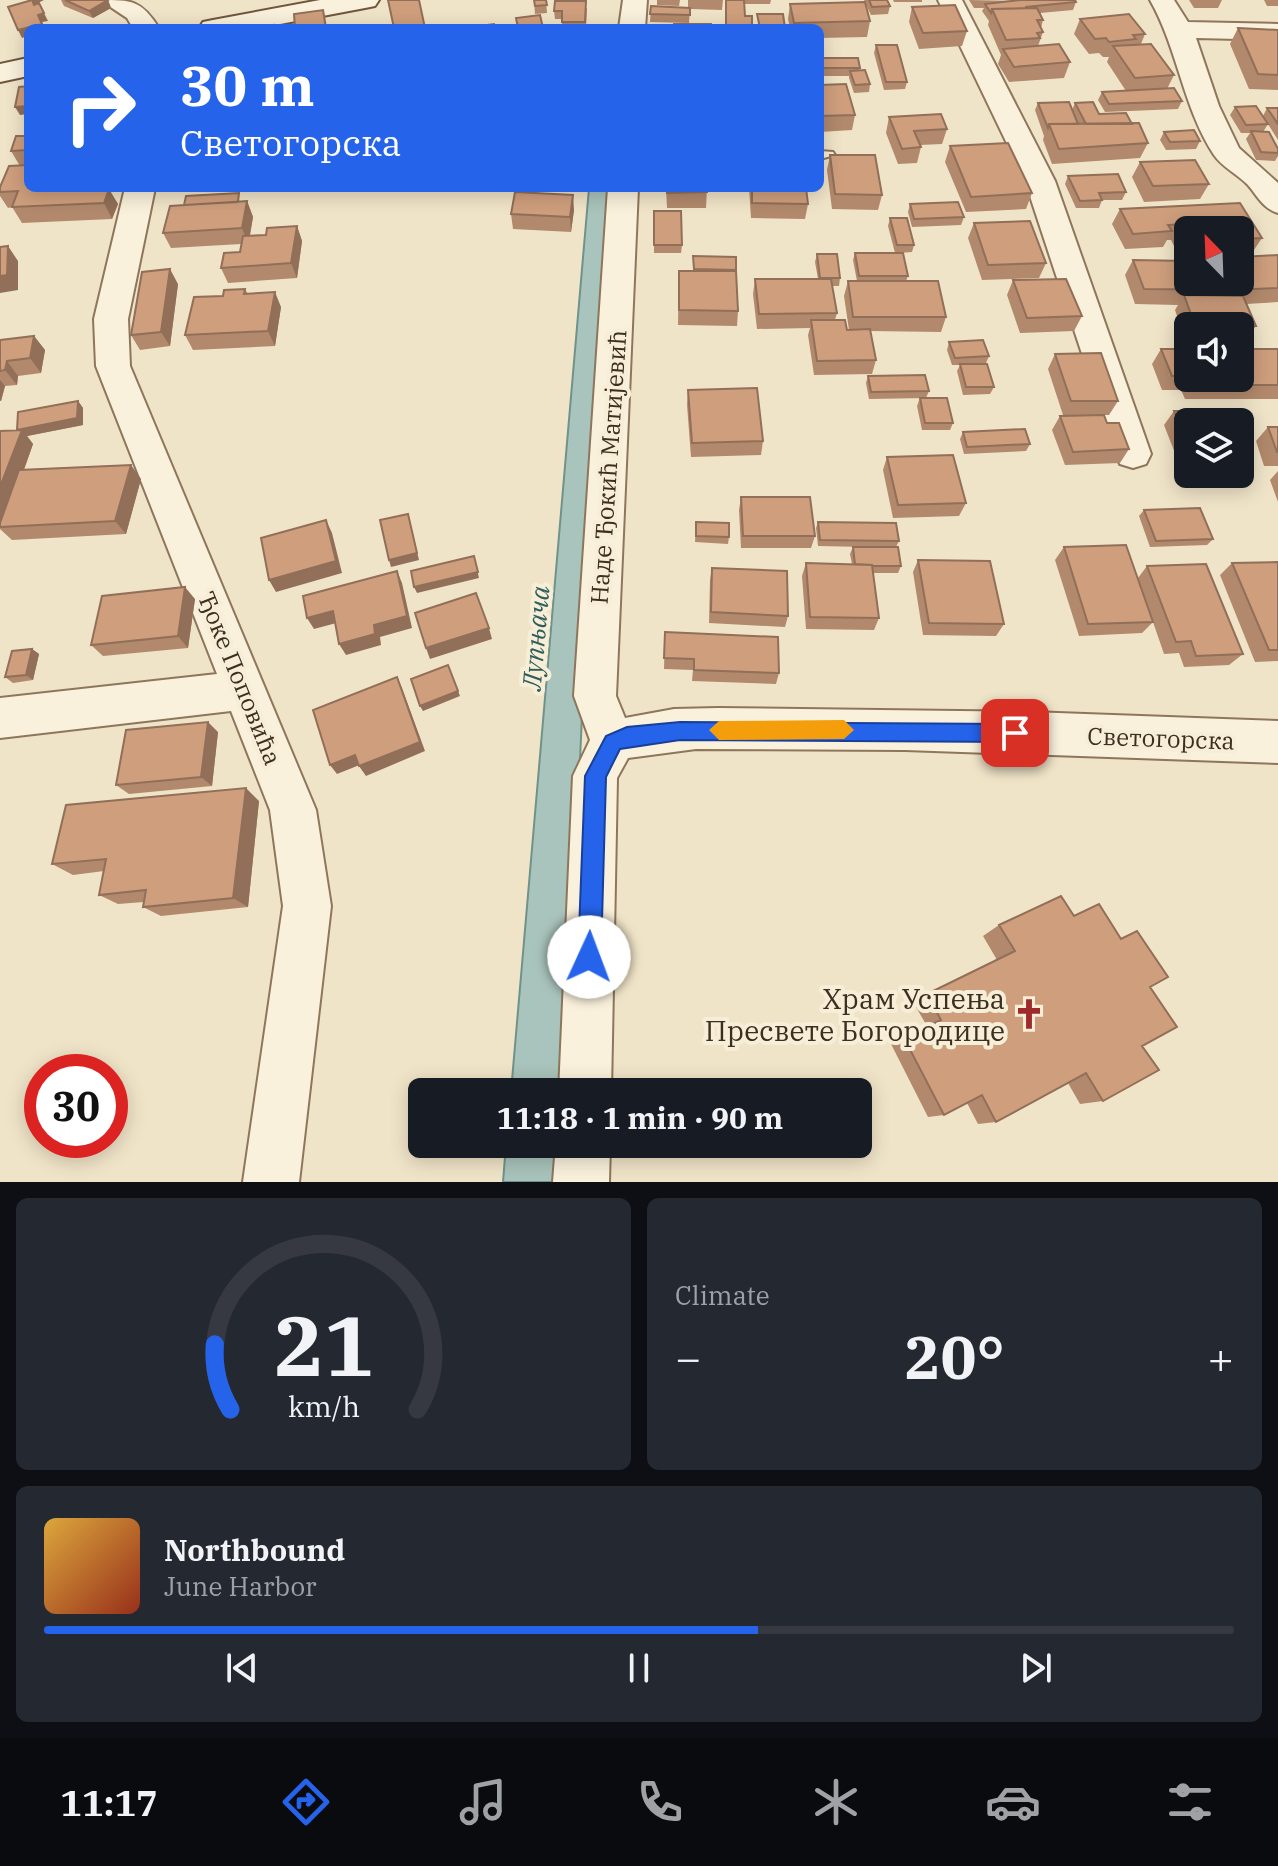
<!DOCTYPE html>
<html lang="en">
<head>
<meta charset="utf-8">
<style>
	body { margin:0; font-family:"IBM Plex Serif",serif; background:#242831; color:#f1f3f6; height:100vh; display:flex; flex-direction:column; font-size:30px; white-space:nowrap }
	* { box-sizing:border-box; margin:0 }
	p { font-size:26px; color:#9ea1a6 }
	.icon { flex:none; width:44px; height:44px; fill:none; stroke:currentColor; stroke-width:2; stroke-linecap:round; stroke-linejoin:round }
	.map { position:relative; height:1182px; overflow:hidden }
	.sheet { display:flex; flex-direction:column; gap:16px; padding:16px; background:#0d0f14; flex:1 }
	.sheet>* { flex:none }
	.banner { position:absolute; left:24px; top:24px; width:800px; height:168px; border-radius:12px; box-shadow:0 4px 20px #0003; background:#2563eb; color:#fff; overflow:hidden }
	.needle { width:52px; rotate:337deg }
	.tools { position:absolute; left:1174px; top:216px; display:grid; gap:16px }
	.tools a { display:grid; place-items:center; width:80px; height:80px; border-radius:12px; background:#171b24; box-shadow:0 4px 20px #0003; font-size:40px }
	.speed { position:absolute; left:24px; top:1054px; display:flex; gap:16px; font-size:40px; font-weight:700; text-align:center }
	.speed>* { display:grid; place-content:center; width:104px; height:104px; border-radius:50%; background:#171b24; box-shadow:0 4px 20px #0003; line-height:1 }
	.speed .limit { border:12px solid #d22; background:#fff; color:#111 }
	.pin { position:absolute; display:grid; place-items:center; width:68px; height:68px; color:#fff; margin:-34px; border-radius:16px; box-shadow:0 4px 12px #0006 }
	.me { position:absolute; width:88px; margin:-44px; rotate:2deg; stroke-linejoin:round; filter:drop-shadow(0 0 6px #0008) }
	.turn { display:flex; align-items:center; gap:28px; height:168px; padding:0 24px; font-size:36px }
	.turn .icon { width:104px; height:104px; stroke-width:2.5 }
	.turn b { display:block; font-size:56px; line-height:68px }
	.big { font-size:60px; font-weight:700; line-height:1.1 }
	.sheet .card { flex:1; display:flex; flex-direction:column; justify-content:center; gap:12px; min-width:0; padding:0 28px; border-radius:12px; background:#242831 }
	.sheet .dial { align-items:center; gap:0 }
	.dial svg { height:208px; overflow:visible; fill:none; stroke:#363941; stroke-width:7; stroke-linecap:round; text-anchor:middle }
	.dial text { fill:#f1f3f6; stroke:none }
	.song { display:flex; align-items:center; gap:24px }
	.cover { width:96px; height:96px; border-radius:12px; background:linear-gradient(135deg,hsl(40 70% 55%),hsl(10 70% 35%)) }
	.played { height:8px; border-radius:4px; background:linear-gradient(90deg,#2563eb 60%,#363941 60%) }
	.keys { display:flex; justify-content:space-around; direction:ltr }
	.heat { display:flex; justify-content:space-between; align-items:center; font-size:44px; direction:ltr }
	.sheet .tiles { flex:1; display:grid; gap:16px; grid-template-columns:1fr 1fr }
	.card:last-child { grid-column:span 2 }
	.trip { position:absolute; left:408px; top:1078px; width:464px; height:80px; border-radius:12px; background:#171b24; box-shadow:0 4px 20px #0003; font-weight:700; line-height:80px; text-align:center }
	.tabs { display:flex; height:128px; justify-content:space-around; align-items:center; background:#090b0e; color:#9ea1a6 }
	.tabs .icon { width:56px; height:56px }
	.tabs .current { color:#2563eb }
	.tabs b { font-size:36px; color:#f1f3f6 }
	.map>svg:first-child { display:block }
	.water { fill:#a9c4bc; stroke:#6f938a; stroke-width:2 }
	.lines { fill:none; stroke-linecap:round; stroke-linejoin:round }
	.service-casing { stroke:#8d765c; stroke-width:4 }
	.minor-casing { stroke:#8d765c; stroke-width:4 }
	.secondary-casing { stroke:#6f573f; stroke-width:4 }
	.service { fill:#faf1dc; fill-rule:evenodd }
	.minor { fill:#faf1dc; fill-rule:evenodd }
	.secondary { fill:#faf1dc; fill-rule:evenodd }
	.wall { fill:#b2896c }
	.shaded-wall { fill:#916f58 }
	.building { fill:#cf9f7d; stroke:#916f58; stroke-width:2 }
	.route { fill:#2563eb; stroke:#184099; stroke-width:2 }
	.slow { fill:#f59e0b }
	.labels { text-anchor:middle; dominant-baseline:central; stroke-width:8; stroke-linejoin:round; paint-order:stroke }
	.street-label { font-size:24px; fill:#3d2e20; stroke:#f7eed8 }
	.water-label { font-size:26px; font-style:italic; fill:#2f5d5a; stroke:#f7eed8 }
	.near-poi-label { font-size:28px; fill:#3d2e20; stroke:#f7eed8; text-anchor:end }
</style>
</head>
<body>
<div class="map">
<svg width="1278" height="1182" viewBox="0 0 1278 1182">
	<rect width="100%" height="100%" fill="#f0e4c8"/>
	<path class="water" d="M589,188H615L593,472L565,1092H511Z
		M506,1144H563L561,1182H503Z"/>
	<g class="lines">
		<defs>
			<path id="service" d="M820,151L833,152L835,155L820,159Z"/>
			<path id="minor" d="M100,0C132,0 141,0 159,28H133L127,18Z
				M623,0H647L645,28H619Z
				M938,0H962L1055,181L1151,454L1146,464L1133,468L1120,464L1115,454L1025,181Z
				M1150,0H1174L1188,22L1278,24V40L1196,38L1219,106L1239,148L1278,183V213C1262,208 1258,196 1247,184C1237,174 1222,167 1214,155C1183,108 1178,49 1150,0Z
				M125,188H155L128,319L130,366L316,810L331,906L299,1182H243L283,906L270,810L231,711L0,738V698L217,674L96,366L94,319Z
				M608,188H638L616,696L625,718L674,709L718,708L1030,712L1278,721V763L905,750L696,749L628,758L617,778L611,1092H559L573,776L590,740L574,696Z
				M556,1144H610L609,1182H553Z"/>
			<path id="secondary" d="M320,0H379L375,6L365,8L259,28H199L203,22L213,20Z
				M28,58V76L0,82V64Z"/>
		</defs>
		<use href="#service" class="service-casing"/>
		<use href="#minor" class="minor-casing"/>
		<use href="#secondary" class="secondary-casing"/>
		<use href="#service" class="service"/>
		<use href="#minor" class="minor"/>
		<use href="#secondary" class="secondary"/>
	</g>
	<path class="wall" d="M61,0H108L111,8L93,18L64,6Z
		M534,0H546L547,13L535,14Z
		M657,0H680L679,6L657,5Z
		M688,0H723L722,10L690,9L689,23L650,22L651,6L688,8Z
		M726,0H771L770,4H744L745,16L752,28H726Z
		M864,0H887L890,6L888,14L871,15Z
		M893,0H922V2H894Z
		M969,0L1076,2L1073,10L1040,13L1043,20L1041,28L1043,32L1038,46L1070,62L1064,78L1009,82L998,64L1001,55L988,25L989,21L982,11L984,8H974Z
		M1189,0H1222L1218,8H1194Z
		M1264,0H1278V6H1267Z
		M790,4L870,21L867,37L820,38V28H790L788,19Z
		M912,7L967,31L962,46L919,49L909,22Z
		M587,8L586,28H562V19H555L554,11Z
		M1080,19L1145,34L1141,44L1174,75L1167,89L1182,101L1178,109L1105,112L1098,100L1102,92L1126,91L1107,62L1109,57H1103L1099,53L1089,54L1074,34Z
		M1238,28L1278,30V90L1249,89L1230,44Z
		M876,45L907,82L905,89L884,90L874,53Z
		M820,58L860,68L859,70L870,84L869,92L854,93L849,78V76H820Z
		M820,85L855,115L852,130L820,132Z
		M1038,103L1072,110L1075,103L1099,114L1132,123L1148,143L1140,158L1052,164L1043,140L1044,136L1035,110Z
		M1235,107L1268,124L1263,132L1278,149V156L1275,161L1256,160L1246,139L1250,133H1241L1230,115Z
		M1267,108H1278V140L1263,116Z
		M889,117L947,129L942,144L920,145L921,147L917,163L898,164L886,133Z
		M1164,132L1200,141L1196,149L1166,150L1160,140Z
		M28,136V188L108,189L118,204L112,219L22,223L12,207L8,208L0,196V187L20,166L11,151Z
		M950,146L1032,193L1026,209L966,212L945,162Z
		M830,155L882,195L878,210L832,209L827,170Z
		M1140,162L1209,184L1200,199L1144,202L1132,177Z
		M1068,176L1126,192L1122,200H1102L1099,208H1076L1065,184Z
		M515,188H573L534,193L574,210L571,232L513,229L511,214L516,192Z
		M666,188H707L706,208H667Z
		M749,188H806L808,204L805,219L751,218Z
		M247,201L253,217L250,236L266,235L297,226L302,241L297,278L228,283L221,268L240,252L241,244L171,248L163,233L242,202Z
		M1240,203L1262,238L1252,253L1240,254V230H1188V245L1174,246L1171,240H1167L1163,247L1125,249L1112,224L1120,209Z
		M910,204L964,217L961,225L912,227L908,212Z
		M654,211L682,245L681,253H654Z
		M890,218L914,245L912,252L899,253L908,276L906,281L946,317L941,332L870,331L876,360L872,374L814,375L808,335L810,328L757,329L753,294L755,279H818L815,262L817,254L840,278L839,286H832L837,313L835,320L847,330H849L844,296L848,281H857L853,260L855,253H895L888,226Z
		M974,223L1046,263L1039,278L982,280L968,238Z
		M1278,255V302L1246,304L1256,326L1245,341H1240V326H1188V340H1185L1175,310L1178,305L1135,304L1125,275L1133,260L1188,282H1240V260L1242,257Z
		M693,256L736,257L738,311L737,326L678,325L679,271H693Z
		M1013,280L1082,316L1074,331L1020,333L1007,295Z
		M178,284L170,346L140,350L131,335Z
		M245,289L248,294L281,307L275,346L193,350L185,335L223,296Z
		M34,336L45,350L41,373L18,376L17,385L5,386L1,401H0V340Z
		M949,342L989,356L986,363L994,387L990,394L963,395L957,371L960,365H952L947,350Z
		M1161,349H1188V378H1240L1278,349V399H1185L1181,390H1162L1152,364Z
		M1055,354L1118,401L1109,415H1104L1107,423L1129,449L1120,463L1065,465L1052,430L1060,416L1097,415H1063L1048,369Z
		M868,376L929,391L926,398L869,399L866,383Z
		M688,390L763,441L761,455L691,457L687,405Z
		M920,398L953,423L950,430H922L917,406Z
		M78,401L83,408V425L27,436L33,444L24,470L141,479L126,534L12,540L0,529V431L17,430Z
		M1174,411L1188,422V466H1180L1164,425Z
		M1268,427H1278V466H1264L1256,441Z
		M963,432L1030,444L1026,451L964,454L960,439Z
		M1240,433L1251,452L1240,464Z
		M887,457L966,503L959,516L893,518L883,470Z
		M1278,471V502L1270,480Z
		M741,497L815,536L811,548H741L739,510Z
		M1144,510L1213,539L1207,545L1150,547L1139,516Z
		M696,522L729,537L728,544L695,542Z
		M818,522L899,541L896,547L901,566L898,573H873L879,618L874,630L806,629L802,576L806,563L852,564L850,554L853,547H865L818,546L816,528Z
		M1064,547L1138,578L1147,566L1243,654L1229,665L1184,667L1179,653L1164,654L1153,622L1142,633L1079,636L1055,560Z
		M918,560L1004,624L996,636L923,635L913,572Z
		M1278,562V661L1255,662L1220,575L1232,563Z
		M712,568L788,616L785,627L709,623L710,580Z
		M195,599L188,648L103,656L91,645Z
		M665,632L779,673L776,684L692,681L693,670L664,669Z
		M32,649L39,654L33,680L13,683L5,677Z
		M218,732L212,786L129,794L116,785Z
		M259,801L248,907L161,916L143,907L144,902L118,904L99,895L104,871L73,875L52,864Z
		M1074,916L1121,938L1137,931L1150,987L1142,1046L1103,1101L1080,1104L1068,1083L996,1122L978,1124L967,1103L944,1115L928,1117L891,1044L927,1026L913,1002L997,960L983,936L999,925Z"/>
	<path class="shaded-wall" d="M29,0H44L32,6Z
		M108,0L111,8L93,18L89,11Z
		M39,3L48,21L42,22L45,28H28V36L22,38L18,30L38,15Z
		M28,106V114L20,115L15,107Z
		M109,189L118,204L112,219L104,203Z
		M573,195L574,210L571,232L570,217Z
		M247,201L253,217L248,244L242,228Z
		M297,226L302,241L297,278L291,263Z
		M8,246L18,261V290L0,293V276Z
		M170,269L178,284L170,346L161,332Z
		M275,292L281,307L275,346L268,331Z
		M34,336L45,350L41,373L30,358Z
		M7,361L18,376L17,385L5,370Z
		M0,380L5,386L1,401L0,400Z
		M78,401L83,408V425L27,436L33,444L3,527H0V487L17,430Z
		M131,465L141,479L126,534L115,521Z
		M408,514L419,560L391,567L389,560Z
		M326,520L332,533L342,573L276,592L269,580Z
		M474,556L479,578L417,593L414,587Z
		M397,571L402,583L412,628L380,637L381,645L346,655L339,644L374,625Z
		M185,587L195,599L188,648L178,636Z
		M333,611L340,622L314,629L307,618Z
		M489,628L492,639L430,659L426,648Z
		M32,649L39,654L33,680L26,675Z
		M397,677L402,688L425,751L366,776L359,766Z
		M458,691L460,696L423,711L420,706Z
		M208,722L218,732L212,786L201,777Z
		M355,755L362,764L337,774L330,765Z
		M246,788L259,801L248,907L233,898Z"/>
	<path class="building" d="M32,0L34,5L39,3L44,13L38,15L42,24L18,30L8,7Z
		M65,0H108L89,11Z
		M388,0H419L425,28H394Z
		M534,0H546L547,5L535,6Z
		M726,0H744L745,16H752V28H726Z
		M869,0H887L890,6L872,7Z
		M1020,0H1075L1076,2L1026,7V8L992,9L991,13L985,4Z
		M555,1H586L585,22H562V11H554Z
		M865,2L870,21L794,23L790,4Z
		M955,5L967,31L923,33L912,7Z
		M651,6L690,8V15L650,14Z
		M1037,8L1043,20H1037L1043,32L1037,33L1040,38L1006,40L992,9Z
		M323,10L326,28H295L294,14Z
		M757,14H783L785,28H760Z
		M1129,14L1145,34L1133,35L1136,39L1109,42L1106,38L1095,39L1080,19Z
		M540,15L543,28H518L516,18Z
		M494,24L495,28H473L472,27Z
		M674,24H711L712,28H674Z
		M274,25V28H249Z
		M1238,28L1278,30V75L1258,74Z
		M1059,44L1070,62L1014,67L1003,49Z
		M1151,44L1174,75L1135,78L1113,46Z
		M876,45H897L907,82H886Z
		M820,58H858L860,68H820Z
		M865,70L870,84L855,85L850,71Z
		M846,84L855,115L820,116V85Z
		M28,86V106L15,107L19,87Z
		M1174,88L1182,101L1109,104L1102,92Z
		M1069,102L1078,124H1049L1048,128L1038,103Z
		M1093,102L1099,114L1126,113L1132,124H1086L1075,103Z
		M1256,106L1268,124L1246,125L1235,107Z
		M1267,108H1278V124Z
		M941,114L947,129L914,131L921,147L902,149L889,117Z
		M1139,123L1148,143L1059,149L1049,124Z
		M1194,130L1200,141L1170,142L1164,132Z
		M1251,131L1269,132L1278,149V153L1261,152Z
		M16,136H28V150L11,151Z
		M1008,143L1032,193L971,197L950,146Z
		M830,155H875L882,195L835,194Z
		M1195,160L1209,184L1153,186L1140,162Z
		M28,165V188L109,189L104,203L12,207L18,191L0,192V187L9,166Z
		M1118,174L1126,192L1099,193L1102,200L1080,201L1068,176Z
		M667,188H707V192L667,193Z
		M752,188H806L808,204L752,203Z
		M515,192L573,195L570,217L511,214Z
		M239,193L238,202L184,205L186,196Z
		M247,201L242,228L163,233L170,206Z
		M958,202L964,217L914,219L910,204Z
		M1240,203L1262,238L1240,239V230H1233L1232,228L1183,230L1180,224L1168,225L1172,231L1133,234L1120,209Z
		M654,211H681L682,245H654Z
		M890,218H907L914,245H897Z
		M1030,221L1046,263L988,265L974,223Z
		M297,226L291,263L221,268L224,253L240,252L243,236L266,235L267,228Z
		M8,246L7,275L0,276V247Z
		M855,253H903L908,276H859Z
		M817,254H837L840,278H820Z
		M1278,255V288L1253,289L1242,269H1249L1242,257Z
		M693,256L736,257V270L694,269Z
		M1133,260L1188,261V282H1239L1243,290L1144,289Z
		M170,269L161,332L131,335L142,272Z
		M679,271H736L738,311L679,310Z
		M755,279H831L837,313L759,314Z
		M1066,279L1082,316L1027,318L1013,280Z
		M848,281H938L946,317H853Z
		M245,289L244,294L275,292L268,331L185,335L194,297L223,296L224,290Z
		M1184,295L1243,296L1256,326L1195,325Z
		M811,320H845L847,330L870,329L876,360L817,361Z
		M34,336L30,358L7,361L5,370L0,371V340Z
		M983,340L989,356L955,358L949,342Z
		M1161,349H1188V376H1172Z
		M1240,349H1278V385H1195L1192,378H1240Z
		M1101,353L1118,401H1071L1055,354Z
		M960,364H987L994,387H966Z
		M925,375L929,391L871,392L868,376Z
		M757,388L763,441L692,443L688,390Z
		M920,398H947L953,423H925Z
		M78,401L77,418L17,430L18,412Z
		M1174,411H1209L1214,422H1188V446Z
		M1104,415L1107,423H1119L1129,449L1073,452L1060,416Z
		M1268,427H1278V452H1277Z
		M1025,429L1030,444L967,447L963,432Z
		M22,430L0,487V431Z
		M1240,433H1242L1251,452H1240Z
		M953,455L966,503L898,505L887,457Z
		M131,465L115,521L0,527V523L19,470Z
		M741,497H810L815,536H743Z
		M1200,508L1213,539L1156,541L1144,510Z
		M408,514L417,553L389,560L380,520Z
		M326,520L336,561L269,580L261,538Z
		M696,522L729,523V537L696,536Z
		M818,522L896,523L899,541L820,540Z
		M1126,545L1153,622L1088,624L1064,547Z
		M853,547H898L901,566H873L872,565L855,564Z
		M474,556L478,572L414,587L411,571Z
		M918,560L990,561L1004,624L929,623Z
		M1278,562V650H1269L1232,563Z
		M806,563L872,565L879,618L810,617Z
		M1206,564L1243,654L1196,656L1191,641L1176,642L1147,566Z
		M712,568L787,571L788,616L711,612Z
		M397,571L407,616L374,625L375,634L339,644L333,611L307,618L303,596Z
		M185,587L178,636L91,645L102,596Z
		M476,593L489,628L426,648L415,613Z
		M665,632L778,637L779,673L694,670V659L664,658Z
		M32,649L26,675L5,677L12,651Z
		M448,665L458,691L420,706L411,679Z
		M397,677L420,742L359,766L355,755L330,765L313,710Z
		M208,722L201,777L116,785L126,730Z
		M246,788L233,898L143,907L146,890L99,895L106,859L52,864L66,805Z
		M1061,896L1074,916L1099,904L1121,939L1137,931L1168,977L1150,987L1177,1027L1142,1046L1159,1070L1103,1101L1086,1073L996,1122L982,1095L944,1115L904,1038L941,1020L927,994L1015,951L999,925Z"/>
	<path class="route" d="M680,722L1015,724L1022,726L1025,733L1022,740L1015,742L680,740L620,749L606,777L601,957L597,965L589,968L581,965L578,957L585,776L606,736L627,727Z"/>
	<path class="slow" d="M844,720L854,730L844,739L719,740L709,730L719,721Z"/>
	<defs>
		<symbol id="church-bare" viewBox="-9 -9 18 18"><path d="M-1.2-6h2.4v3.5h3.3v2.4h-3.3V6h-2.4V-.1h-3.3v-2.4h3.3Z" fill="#9e2a2b" stroke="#f7eed8" stroke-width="2.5" paint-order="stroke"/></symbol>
	</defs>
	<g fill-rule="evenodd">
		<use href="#church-bare" x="1007" y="992" width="44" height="44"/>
	</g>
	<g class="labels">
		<g class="street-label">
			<text transform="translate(608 467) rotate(-86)">Наде Ђокић Матијевић</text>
			<text transform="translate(240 678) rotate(68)">Ђоке Поповића</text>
			<text transform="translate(1161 738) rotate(2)">Светогорска</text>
		</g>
		<g class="water-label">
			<text transform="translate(535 638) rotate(-85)">Лупњача</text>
		</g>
		<g class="near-poi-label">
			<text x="1005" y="998">Храм Успења<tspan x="1005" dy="32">Пресвете Богородице</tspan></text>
		</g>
	</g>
</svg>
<div class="tools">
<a><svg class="needle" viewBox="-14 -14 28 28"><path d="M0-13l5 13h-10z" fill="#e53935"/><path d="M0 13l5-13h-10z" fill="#9ea1a6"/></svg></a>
<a><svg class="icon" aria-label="sound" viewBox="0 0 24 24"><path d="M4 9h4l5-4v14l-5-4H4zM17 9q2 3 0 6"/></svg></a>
<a><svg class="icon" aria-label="layers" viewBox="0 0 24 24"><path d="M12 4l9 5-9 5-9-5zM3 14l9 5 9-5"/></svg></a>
</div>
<div class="speed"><div class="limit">30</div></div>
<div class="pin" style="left:1015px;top:733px;background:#d93025"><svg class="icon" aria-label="arrive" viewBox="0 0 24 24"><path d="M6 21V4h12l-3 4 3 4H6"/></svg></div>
<svg class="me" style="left:589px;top:957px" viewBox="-20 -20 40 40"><circle r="19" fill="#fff"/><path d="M0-13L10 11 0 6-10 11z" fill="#2563eb"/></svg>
<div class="trip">11:18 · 1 min · 90 m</div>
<div class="banner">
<div class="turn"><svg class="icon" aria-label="right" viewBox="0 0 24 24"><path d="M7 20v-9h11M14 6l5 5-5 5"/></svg><div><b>30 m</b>Светогорска</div></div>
</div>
</div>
<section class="sheet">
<div class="tiles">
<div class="card dial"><svg viewBox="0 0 100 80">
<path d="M14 69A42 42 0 1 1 86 69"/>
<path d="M14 69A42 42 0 0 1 8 44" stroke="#2563eb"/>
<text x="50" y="56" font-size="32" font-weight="700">21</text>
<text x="50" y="72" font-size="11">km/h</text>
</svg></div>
<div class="card"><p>Climate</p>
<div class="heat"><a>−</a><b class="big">20°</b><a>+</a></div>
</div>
<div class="card">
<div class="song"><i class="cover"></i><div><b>Northbound</b><p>June Harbor</p></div></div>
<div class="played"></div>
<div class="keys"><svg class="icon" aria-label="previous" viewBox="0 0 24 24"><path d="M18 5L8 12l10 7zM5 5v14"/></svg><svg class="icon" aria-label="pause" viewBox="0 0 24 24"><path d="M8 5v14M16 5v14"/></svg><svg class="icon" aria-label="next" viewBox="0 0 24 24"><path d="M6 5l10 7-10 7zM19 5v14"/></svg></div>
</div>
</div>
</section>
<nav class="tabs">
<b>11:17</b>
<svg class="icon current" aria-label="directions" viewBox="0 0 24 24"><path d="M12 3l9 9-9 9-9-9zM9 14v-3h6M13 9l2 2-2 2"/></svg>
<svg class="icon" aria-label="music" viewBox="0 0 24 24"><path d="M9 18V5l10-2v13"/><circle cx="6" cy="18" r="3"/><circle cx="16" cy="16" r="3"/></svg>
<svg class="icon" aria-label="phone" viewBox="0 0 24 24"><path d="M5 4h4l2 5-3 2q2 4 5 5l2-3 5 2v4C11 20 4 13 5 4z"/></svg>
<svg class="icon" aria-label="climate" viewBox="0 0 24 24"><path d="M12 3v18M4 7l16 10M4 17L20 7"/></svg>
<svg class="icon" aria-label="car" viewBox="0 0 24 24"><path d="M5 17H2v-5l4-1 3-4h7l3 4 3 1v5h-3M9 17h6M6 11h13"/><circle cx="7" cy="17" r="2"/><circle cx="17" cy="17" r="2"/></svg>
<svg class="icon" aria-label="filters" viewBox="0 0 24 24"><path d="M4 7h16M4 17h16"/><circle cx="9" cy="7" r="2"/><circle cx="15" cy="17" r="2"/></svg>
</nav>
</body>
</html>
